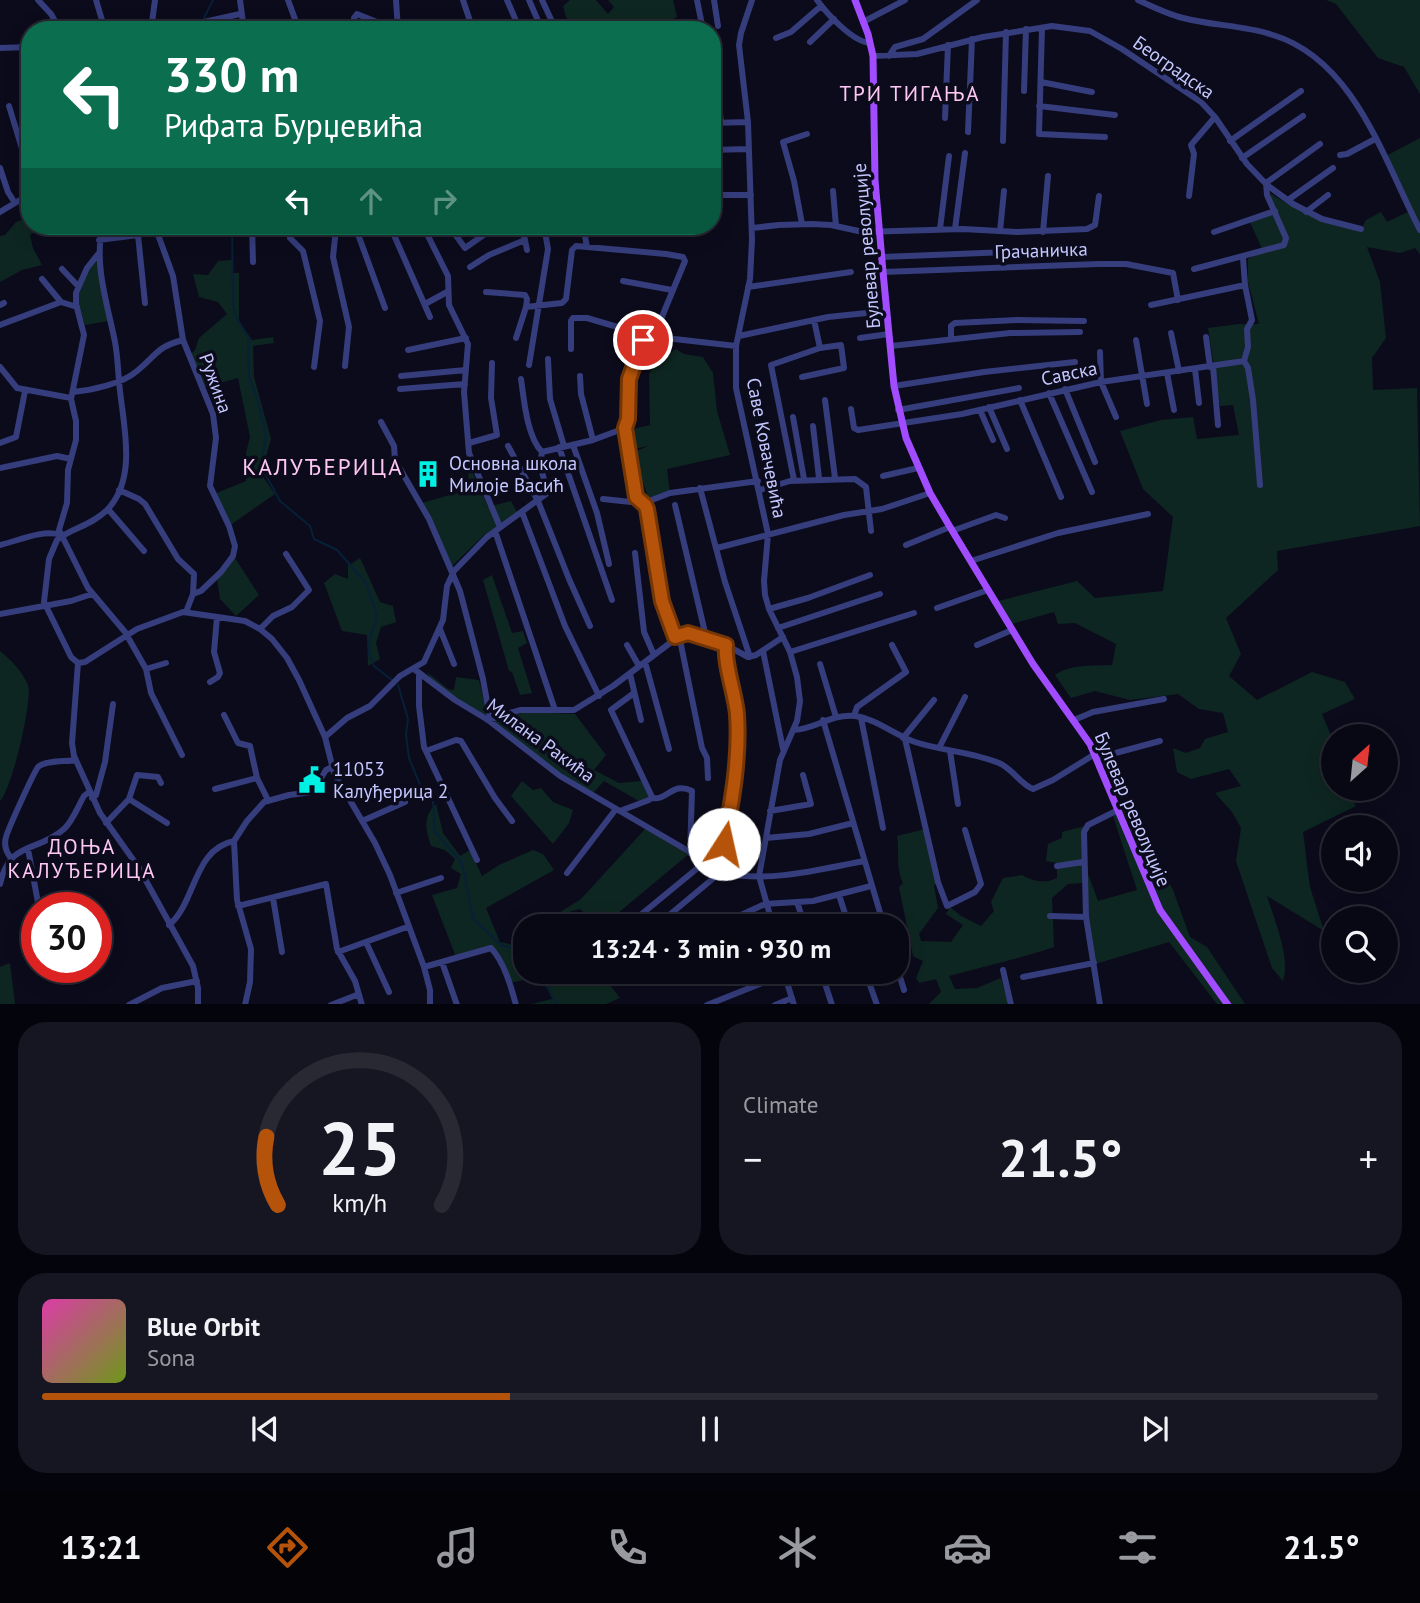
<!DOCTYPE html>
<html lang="en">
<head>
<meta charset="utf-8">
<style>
	body { margin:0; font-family:"PT Sans",sans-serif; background:#161622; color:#f1f3f6; height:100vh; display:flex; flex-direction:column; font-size:26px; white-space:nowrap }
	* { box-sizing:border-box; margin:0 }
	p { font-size:23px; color:#989aa0 }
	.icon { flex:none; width:38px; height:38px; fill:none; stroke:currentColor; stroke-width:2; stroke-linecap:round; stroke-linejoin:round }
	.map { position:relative; height:1004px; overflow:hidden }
	.drawer { display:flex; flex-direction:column; gap:18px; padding:18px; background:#04040c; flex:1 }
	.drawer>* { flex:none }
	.guide { position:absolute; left:21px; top:21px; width:700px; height:214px; border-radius:28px; box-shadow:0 4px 18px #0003,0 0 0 2px #292934; background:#0b6e4f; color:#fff; overflow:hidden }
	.needle { width:46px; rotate:27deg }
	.buttons { position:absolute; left:1321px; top:724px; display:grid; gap:14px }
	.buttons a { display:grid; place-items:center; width:77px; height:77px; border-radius:50%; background:#080815; box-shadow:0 4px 18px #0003,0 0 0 2px #292934; font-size:35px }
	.speed { position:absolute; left:21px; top:892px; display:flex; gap:14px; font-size:35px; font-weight:700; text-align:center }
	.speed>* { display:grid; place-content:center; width:91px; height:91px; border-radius:50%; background:#080815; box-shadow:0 4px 18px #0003,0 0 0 2px #292934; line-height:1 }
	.speed .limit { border:10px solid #d22; background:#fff; color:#111 }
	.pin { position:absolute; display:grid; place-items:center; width:60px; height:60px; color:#fff; margin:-30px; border:4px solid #fff; border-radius:50%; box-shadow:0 2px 7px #0007 }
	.me { position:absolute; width:77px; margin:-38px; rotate:10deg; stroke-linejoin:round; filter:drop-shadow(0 0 5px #0008) }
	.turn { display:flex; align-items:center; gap:24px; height:147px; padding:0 28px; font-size:32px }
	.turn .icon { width:91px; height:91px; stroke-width:2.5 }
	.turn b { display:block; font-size:49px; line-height:60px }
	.lanes { display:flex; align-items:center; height:66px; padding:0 28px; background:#0003; justify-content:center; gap:35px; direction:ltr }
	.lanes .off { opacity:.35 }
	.big { font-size:52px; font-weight:800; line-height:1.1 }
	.drawer .card { flex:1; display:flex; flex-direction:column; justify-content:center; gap:10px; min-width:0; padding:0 24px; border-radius:28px; background:#161622 }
	.drawer .dial { align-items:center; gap:0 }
	.dial svg { height:182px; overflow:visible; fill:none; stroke:#292934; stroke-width:7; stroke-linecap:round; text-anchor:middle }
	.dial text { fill:#f1f3f6; stroke:none }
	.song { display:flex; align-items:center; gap:21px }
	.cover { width:84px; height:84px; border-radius:10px; background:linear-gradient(135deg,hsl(320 70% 55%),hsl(80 70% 35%)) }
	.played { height:7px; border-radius:4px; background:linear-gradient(90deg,#b45309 35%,#292934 35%) }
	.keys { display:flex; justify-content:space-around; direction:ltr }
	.heat { display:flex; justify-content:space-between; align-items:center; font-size:38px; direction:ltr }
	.drawer .tiles { flex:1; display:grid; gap:18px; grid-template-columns:1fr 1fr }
	.card:last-child { grid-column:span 2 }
	.trip { position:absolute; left:513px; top:914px; width:396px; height:70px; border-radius:28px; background:#080815; box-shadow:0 4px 18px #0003,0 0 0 2px #292934; font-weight:800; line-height:70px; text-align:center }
	.dock { display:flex; height:112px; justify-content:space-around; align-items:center; background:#030308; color:#989aa0 }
	.dock .icon { width:49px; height:49px }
	.dock .selected { color:#b45309 }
	.dock b { font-size:32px; color:#f1f3f6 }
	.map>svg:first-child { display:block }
	.green { fill:#0e2621 }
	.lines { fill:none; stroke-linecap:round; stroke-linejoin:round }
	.stream { stroke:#072038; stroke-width:2 }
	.minor { stroke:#353d7c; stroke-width:6 }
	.major { stroke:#a24cff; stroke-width:7 }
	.route-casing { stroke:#753606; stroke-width:18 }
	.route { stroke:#b45309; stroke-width:12 }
	.labels { text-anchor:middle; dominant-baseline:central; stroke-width:7; stroke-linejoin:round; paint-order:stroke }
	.street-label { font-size:19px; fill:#c5c7ff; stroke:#0b0b1c }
	.poi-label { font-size:19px; fill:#c5c7ff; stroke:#0b0b1c; text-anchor:start }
	.neighbourhood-label { font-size:21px; letter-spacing:2px; fill:#ffc7f3; stroke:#0b0b1c }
	.quarter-label { font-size:23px; letter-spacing:2px; fill:#ffc7f3; stroke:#0b0b1c }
</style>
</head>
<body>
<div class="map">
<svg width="1420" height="1005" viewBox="0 0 1420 1005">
	<rect width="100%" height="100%" fill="#0b0b1c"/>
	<path class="green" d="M570,0H596L608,14L614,7L608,0H673L677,17L673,19L678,30H575L566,17L563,6Z
		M1326,0H1420V94L1404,67L1378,58L1336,4Z
		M1420,138V254L1415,248L1400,253L1367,247L1380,282L1386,338L1372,358L1373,390L1417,388L1420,526L1277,551L1278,570L1226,618L1241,654L1229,676L1257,700L1312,672L1345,682L1355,699L1322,714L1333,740L1334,789H1347L1356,806L1303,832L1310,887L1324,931L1267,896C1274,919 1291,958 1283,981L1272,968L1236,861L1241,828L1232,812L1215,793L1241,786L1229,769L1191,779L1177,772L1173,748L1186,753L1200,748L1205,739L1228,732L1223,713L1199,709L1178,694L1130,700L1095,691L1071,698L1055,675C1070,664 1093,666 1112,665L1116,644L1075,623L1058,624L1054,612L1008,625L995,602L1077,581L1095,598L1163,591L1173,517L1143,489L1120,431L1161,420L1193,417L1197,439L1239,435L1233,405L1220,406L1208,328L1239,324H1259L1248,282V259L1263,251L1250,222L1275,213L1270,193C1301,213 1324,224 1360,231L1366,220L1381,212L1387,222L1410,211L1384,157Z
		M30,217V226H37L38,230L30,235L33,248L42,265L22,270L0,282V236L5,235L16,222Z
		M97,260L108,321L85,325L79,306V294L93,261Z
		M233,260L232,273H239V321L252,340L273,337L274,343L253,346L254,377L271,439L265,460L268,468L261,474L275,494L229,526L214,494L246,481V453L250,437L238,378L202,388L189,356L195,350L199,338L227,314L218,302L199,297L193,274L208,275L218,261Z
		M676,349L684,354L703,357L713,373L717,411L730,455L667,469L670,493L649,500L639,471L634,462L637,451L648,446L629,450V430L650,425L649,373L657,362Z
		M465,460H467L488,507L511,501L517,512L484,535L452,566L418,504L471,489Z
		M235,558L259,595L236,616L220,599L217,578Z
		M360,558L380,602L393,606L396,622L381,627L376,643L380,659L368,666L367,635L342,631L324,583L335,574L348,579V561L351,564Z
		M492,575L512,633L523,631L527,643L518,648L532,693L520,695L512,672L509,671L483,580Z
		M0,651C12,661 22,671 28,685C33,700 12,789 0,801Z
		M427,672L448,689L454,690L456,677L479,680L487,714L484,716L432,681Z
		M525,712L575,714L606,755L594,770L619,783L641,781L648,793V797L639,801L604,781L593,793L577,786L492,721Z
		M522,781L533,790L541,788L553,802L573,810L569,823L553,844L511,796Z
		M1127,796L1173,890L1190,937L1207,947L1245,1004H1217L1169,942L1095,964L1083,883L1068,884L1052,898L1054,947C1019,959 984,966 949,976L955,989L977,988L1001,978L1008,1002L1006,1004H929L941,992L936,979L919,983L916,978L923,961L913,956L899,887L903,883C895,866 900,853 897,836L925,829L937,882L934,886L938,908L919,934L921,941L951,942L963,925L946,914L950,907L961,916L981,926L994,911L991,902L1003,878L1022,875C1033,882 1045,884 1057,878V863L1046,861L1048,844L1062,838V832L1085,826L1084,863L1098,901L1137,890L1113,816Z
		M436,804L443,833L460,856L470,850L482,876L499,865L533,850L543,854L554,870L486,908L500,942C520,945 525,952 525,971H538L549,985L551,981L560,982L570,977L569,971H607L613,980L610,985L620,998L606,1004H531L552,999L548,989L533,978L510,983L493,949L456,957L432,895L457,888L461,874L451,868L455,859L445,850L431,846C426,830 422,817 436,804Z
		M646,828L690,853L611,919L592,920L580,909L554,916L581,899Z
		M10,963L15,1004H0V967Z"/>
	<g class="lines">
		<path class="stream" d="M198,30L213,0
			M232,226L233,306L236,317L248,337L249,376L258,401L266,436L261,466L280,501L310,526L314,539L337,550L366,583L377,616L369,641V653L374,666L392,680
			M398,685L408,719L406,735L409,758L423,792L433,802L435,832L462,863L473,919L501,945L515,949L525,959
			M533,971L546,985L557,1005"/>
		<path class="minor" d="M38,0L51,14L60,30
			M96,0L105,30
			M240,0L244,30
			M288,0L299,30
			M396,0L398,30
			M463,0L473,30
			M507,0L520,30
			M529,0L542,30
			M542,0L556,30
			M697,0L703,30
			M714,0L718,26
			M752,0L741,33L739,45L748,122L752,240L750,279L736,346V388L768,534L764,581L765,595L769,609L790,652L797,677L800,701L797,721L780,760L759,876L773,926
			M817,0C827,14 853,42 870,43
			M1138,0C1153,7 1167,14 1183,18C1213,26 1244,25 1273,35C1355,60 1384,161 1420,230
			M863,22L905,0
			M1042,28L1039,134L1105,137
			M151,30L155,0
			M203,30L204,22L240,14
			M355,30L354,18L357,14L382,24H396
			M776,38L791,32L821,6
			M810,42L834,19
			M0,48L30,47
			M873,56L917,54L983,37L1052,26L1090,31L1122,49L1201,102L1215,117L1247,164L1267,185L1293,204L1322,219L1361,229
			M889,56L895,47L923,39L977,0
			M714,57L721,123
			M1041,82L1092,92
			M1024,91L1026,29
			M9,106L30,175
			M1039,106L1115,115
			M945,118L948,45
			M712,123L748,122
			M968,132L972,39
			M1003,141L1006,32
			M1230,141L1301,91
			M712,150L748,149
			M1340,155L1347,154L1375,139
			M1242,158L1303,116
			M0,168L8,192L15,203
			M1266,183L1320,144
			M833,191L836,226
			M712,195H751
			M1189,196L1194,154L1191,145L1215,117
			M1288,200L1333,168
			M0,212L30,194
			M1306,212L1328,195
			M802,224L794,181L783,142L807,134
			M252,226L253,262
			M288,226L290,238L303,251L320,321L314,367
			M333,226L335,238L333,257L349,327L345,366
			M355,226L385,308
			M390,226L430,317
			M423,226L448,276L449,305L468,344L464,392L469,453L500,527
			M449,226L465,248L485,234L504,226
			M522,226L527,250
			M583,226L587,247
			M684,226V232
			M752,228L779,225L812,224L831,225L863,232L963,229L1017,232L1087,229L1095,225L1099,196
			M156,229L173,276L183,340L213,414L216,438L210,486L229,526L235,546L233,556L221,572L201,591L193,594L186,612
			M940,229L949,156
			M955,229L965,153
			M1000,231L1004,191
			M1043,232L1048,176
			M1214,232L1275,211
			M138,235L145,303
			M99,240L138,235L164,226
			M99,253L87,268L76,293V304L84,335L71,399L76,421V440L68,470L67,503L59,530L88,588L125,632L146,669L151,693L182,755
			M882,257L1008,252
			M1243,258L1245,285L1252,320L1247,329L1248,347L1244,361L1248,368L1253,400L1260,485
			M470,267L489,255L525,240
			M62,269L78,286
			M1194,269L1284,245L1286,238L1267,195L1266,183
			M883,272L1099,264H1126L1173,273L1178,300
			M42,279L61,302
			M623,281L672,290
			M748,287L851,272
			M486,292L525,295L527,299L526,307L562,303L566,299L572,250L576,246L666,254L683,257L685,261L654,336
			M425,304L447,292
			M0,305L4,303
			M1151,305L1245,285
			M814,320L820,348
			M0,325L61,302L77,307
			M1171,333L1179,371
			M739,336L828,317L886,311
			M1206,337L1210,367
			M516,338L526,307
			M860,338L889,334
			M951,338V326L955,323L1017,320L1084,321
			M1136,340L1147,404
			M891,346L1010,333L1080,332
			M571,349V321L573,318H587L648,336L736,346
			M408,350L466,338
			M1100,352L1101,382L1116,417
			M548,359L550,399L564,446
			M529,365L548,249L544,226
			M1213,366L1218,425
			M0,367L17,388L71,398
			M1195,369L1199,403
			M1167,373L1174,410
			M401,376L466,370
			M580,376L581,394L593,440
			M521,379C524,400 527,437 542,452
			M894,386L984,372L1075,362
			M400,389L465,384
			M1065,389L1095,462
			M73,392C92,390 122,384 137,371C157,355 156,347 183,340
			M1049,393L1092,492
			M825,400L835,478
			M1020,400L1061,497
			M989,407L1007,449
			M851,409L854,428L858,430L962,414L1101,382L1244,361
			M898,410L1019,388
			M980,410L993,440
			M793,417L804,479
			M381,422L394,446L395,460L429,519L460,591L483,679L490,718
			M813,426L819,478
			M625,428L636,497L644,503L647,509L662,601L675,637
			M0,443L16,437L25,391
			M469,443L497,435L491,398L492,363
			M573,445L597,513L609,564
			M508,446L538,501L569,579L590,626
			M559,447L612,600
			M0,468L57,456L71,459
			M883,476L918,468
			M794,480L771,365L820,348L841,345L844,368L802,377
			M700,488L725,582L750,657
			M119,490L139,499L145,504L178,559L194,574L193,594
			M760,490L790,481L855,479L866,487L871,531
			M603,499L631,502L637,499
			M644,503L670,493L758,481
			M675,505L707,641
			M108,509L144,551
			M522,512L565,626L599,696
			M495,531L555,710
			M952,531L996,515L1005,518
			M0,545C18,541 42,529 61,535
			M906,545L950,527
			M717,548L844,515L882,509L930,493
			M635,553L644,632L654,655
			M971,561L1058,533L1148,514
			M937,608L988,590
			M769,609L808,598L870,575
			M0,614L71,601L92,594
			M778,628L880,594
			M260,629L273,616L292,607L309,590L286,554
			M440,629L454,664
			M679,635L702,748L707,758L708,778
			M627,645L639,666
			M977,645L1012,630
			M763,651L783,749
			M790,652L914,613
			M645,662L669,749
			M78,663L85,662L137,629L183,612L245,621L260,629L272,639L287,658L299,680L325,737L334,773L375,843L390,875L424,967L430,990V1005
			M78,663L71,657L44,602L49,559L57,540C71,528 91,526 107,510C137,479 124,428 120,391C118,374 118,358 115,342C108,306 93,263 103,226
			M78,663L72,743L74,756L100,813L139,868L193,966L198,988V1005
			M820,664L836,717
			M146,669L166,663
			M414,669L455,700L488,720L560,776L726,873C770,883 821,869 864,861
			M419,673V706L424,747L477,860
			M630,674L641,720
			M210,682L218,677L220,673L214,652L217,617
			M224,715L238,743L250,746L257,778L268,800
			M854,716L857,707L906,672L892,645
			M861,718L883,828
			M488,720L520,710H574L613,686L682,634L722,643L748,657L756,655L783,637
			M823,720L884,926
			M1074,720L1093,712L1164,699
			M793,730C814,730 832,713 855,716C876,719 895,735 915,742C942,751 973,752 999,763C1013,769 1020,784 1033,789L1053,780L1095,754
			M325,737L347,718L370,706L400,676L424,662L443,620L447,586L454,571L487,537L546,494L547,490L540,465L542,452L593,440L625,428C630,417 627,406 628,394C629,376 634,348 648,336
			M903,738L934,700
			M905,739L938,882L947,906L975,892L981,884L965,830
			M939,748L965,697
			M426,751L456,740L461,741L495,798L512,821
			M950,751L958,804
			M1097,758L1160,741
			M215,789L257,778
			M92,798L96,795L105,762L113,704
			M652,798C668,801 672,781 692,791L690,853
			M129,799L167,823
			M620,811L649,800L652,797L611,710L634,693
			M770,811L811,804L803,775
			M362,821L405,802
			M106,823L129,799L137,775L158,777L161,783
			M766,838L809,834L853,823
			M234,841L237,900L251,949L250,982L245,1005
			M28,849L39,908
			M11,858C6,852 4,844 6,837C8,829 34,772 38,767C46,760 66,762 76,760
			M1057,866L1083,862
			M720,870L734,793L737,762L735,702L726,645
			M567,873L616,809
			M0,884C10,840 37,853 64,829C73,821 78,806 84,796L89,792
			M396,893L441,878
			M839,895L849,926
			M273,898L282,952
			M797,902L805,926
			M238,906L326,884L337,949L355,981L362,1005
			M1050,916L1086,917
			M632,922L705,862
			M661,922L722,871
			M169,925C196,903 193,849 234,841L247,821L264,802L289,795L312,792L326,770L332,767
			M717,926L765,904L813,901L871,886
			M366,942L389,992
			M338,952L407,927
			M442,962L457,1005
			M896,964L904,990
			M424,967L491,948C504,962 511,986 516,1005
			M1003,970L1011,1005
			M821,971L832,1005
			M865,971L877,1005
			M784,973L794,1005
			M1023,977L1094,963
			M675,982L699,971
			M129,1005L162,988L197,981
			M331,1005L359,994
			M707,1005L785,974
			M775,1005L792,998
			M1100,1005L1086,917L1084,832L1088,825L1118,810"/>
		<path class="major" d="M855,0L868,34L873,56L875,180L883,272L894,386L906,438L930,493L950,527L1033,664L1090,744L1160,910L1228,1005"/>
	</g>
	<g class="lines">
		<defs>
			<path id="route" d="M643,340L629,379L628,419L625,428L636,497L645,505L647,509L662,601L675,637L688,633L726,645C724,664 735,693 737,714C740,758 732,801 724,844"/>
		</defs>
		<use href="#route" class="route-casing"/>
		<use href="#route" class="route"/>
	</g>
	<defs>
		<symbol id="building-bare" viewBox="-9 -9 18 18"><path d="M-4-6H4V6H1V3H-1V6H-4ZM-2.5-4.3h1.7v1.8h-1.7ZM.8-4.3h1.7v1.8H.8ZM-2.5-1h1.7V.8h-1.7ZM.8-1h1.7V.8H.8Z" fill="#00f0e4" stroke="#0b0b1c" stroke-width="2.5" paint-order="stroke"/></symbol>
		<symbol id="civic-bare" viewBox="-9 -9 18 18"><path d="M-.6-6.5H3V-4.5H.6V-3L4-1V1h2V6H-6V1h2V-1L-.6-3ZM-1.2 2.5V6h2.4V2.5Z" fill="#00f0e4" stroke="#0b0b1c" stroke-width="2.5" paint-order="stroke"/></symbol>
	</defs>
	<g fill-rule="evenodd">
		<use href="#building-bare" x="409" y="455" width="38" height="38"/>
		<use href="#civic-bare" x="293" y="761" width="38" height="38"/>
	</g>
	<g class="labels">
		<g class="street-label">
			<text transform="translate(1174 67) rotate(35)">Београдска</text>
			<text transform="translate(866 246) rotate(-95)">Булевар револуције</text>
			<text transform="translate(1041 250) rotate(-2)">Грачаничка</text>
			<text transform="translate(1069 373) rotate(-12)">Савска</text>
			<text transform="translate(216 383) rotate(70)">Ружина</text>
			<text transform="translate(767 448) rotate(79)">Саве Ковачевића</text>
			<text transform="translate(541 740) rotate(36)">Милана Ракића</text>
			<text transform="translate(1133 809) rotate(67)">Булевар револуције</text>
		</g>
		<g class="poi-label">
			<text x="449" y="463">Основна школа<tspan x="449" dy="22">Милоје Васић</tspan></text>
			<text x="333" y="769">11053<tspan x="333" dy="22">Калуђерица 2</tspan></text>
		</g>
		<g class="neighbourhood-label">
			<text x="910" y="93">ТРИ ТИГАЊА</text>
			<text x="82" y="846">ДОЊА<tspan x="82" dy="24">КАЛУЂЕРИЦА</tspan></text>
		</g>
		<g class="quarter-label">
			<text x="323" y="466">КАЛУЂЕРИЦА</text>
		</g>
	</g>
</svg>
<div class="buttons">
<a><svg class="needle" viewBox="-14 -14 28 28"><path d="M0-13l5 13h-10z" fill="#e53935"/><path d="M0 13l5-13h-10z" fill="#989aa0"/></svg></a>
<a><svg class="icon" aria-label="sound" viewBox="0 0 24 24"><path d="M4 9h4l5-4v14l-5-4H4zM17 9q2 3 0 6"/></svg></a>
<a><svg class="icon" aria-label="search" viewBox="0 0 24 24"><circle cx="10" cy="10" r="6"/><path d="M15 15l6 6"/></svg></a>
</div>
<div class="speed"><div class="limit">30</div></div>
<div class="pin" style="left:643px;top:340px;background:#d93025"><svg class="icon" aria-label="arrive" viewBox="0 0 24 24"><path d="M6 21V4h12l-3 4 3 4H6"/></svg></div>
<svg class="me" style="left:724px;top:844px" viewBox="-20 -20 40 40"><circle r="19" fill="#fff"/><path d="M0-13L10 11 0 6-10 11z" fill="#b45309"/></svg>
<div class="trip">13:24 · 3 min · 930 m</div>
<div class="guide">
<div class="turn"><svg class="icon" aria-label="left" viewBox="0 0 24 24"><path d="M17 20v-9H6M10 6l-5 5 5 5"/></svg><div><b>330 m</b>Рифата Бурџевића</div></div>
<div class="lanes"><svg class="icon" aria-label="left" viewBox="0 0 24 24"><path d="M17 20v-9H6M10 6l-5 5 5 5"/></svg><svg class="icon off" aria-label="ahead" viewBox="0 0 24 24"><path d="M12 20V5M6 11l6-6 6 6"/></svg><svg class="icon off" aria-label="right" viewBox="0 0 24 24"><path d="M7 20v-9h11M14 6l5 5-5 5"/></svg></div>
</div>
</div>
<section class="drawer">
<div class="tiles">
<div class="card dial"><svg viewBox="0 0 100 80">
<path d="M14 69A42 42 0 1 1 86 69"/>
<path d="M14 69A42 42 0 0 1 9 39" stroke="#b45309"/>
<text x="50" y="56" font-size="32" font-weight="700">25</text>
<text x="50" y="72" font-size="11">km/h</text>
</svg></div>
<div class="card"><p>Climate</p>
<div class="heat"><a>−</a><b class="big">21.5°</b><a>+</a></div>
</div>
<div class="card">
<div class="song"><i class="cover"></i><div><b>Blue Orbit</b><p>Sona</p></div></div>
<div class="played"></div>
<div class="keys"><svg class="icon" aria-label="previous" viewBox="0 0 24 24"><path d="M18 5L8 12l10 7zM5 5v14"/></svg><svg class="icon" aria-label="pause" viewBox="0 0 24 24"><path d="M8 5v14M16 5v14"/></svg><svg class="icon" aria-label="next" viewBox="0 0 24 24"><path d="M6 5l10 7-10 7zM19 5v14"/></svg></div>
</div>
</div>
</section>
<nav class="dock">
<b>13:21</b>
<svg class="icon selected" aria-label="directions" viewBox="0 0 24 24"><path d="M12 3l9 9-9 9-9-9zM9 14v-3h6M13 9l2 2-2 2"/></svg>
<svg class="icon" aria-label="music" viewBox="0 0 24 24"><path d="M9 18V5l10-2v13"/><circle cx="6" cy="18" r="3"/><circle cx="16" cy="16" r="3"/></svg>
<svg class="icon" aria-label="phone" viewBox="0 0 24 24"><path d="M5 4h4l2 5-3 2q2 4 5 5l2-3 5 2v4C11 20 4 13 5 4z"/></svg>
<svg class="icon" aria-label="climate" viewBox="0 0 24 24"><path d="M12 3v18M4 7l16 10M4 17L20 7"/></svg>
<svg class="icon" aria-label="car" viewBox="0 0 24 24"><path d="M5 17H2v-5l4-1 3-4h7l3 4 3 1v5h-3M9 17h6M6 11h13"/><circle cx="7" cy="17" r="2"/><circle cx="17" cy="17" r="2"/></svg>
<svg class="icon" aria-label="filters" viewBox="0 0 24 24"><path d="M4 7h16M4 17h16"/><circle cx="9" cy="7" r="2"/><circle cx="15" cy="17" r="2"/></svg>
<b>21.5°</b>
</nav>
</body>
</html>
